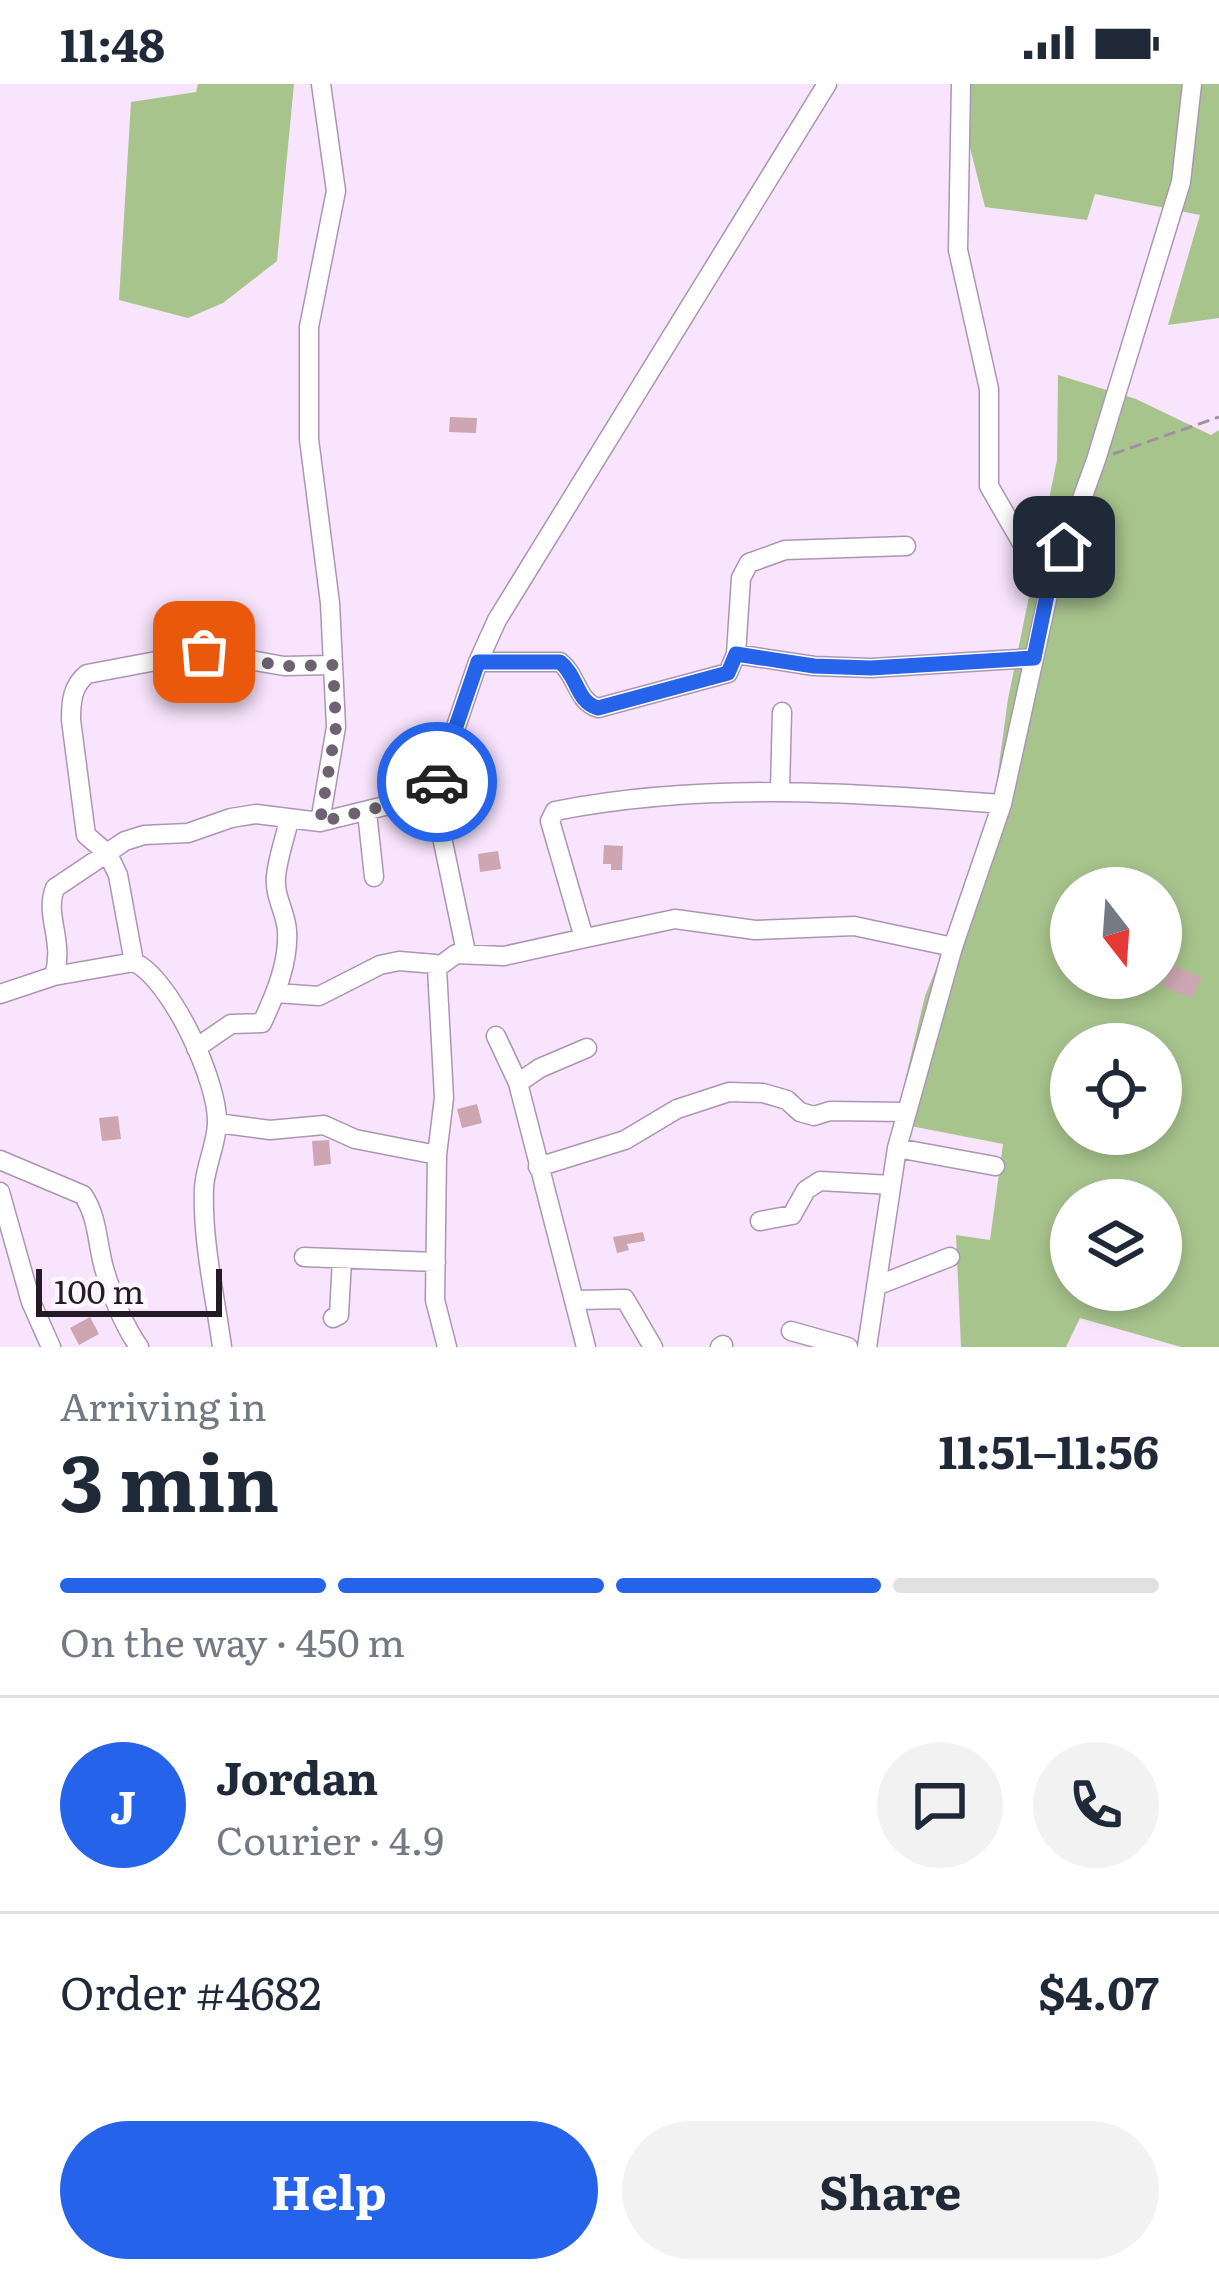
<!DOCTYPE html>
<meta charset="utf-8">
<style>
:root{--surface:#fff;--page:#f2f2f3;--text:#1f2937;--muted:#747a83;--line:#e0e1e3;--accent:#2563eb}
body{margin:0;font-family:Literata,serif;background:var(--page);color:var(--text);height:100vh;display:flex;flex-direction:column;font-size:45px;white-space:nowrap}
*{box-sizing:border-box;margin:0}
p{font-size:39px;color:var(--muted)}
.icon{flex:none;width:66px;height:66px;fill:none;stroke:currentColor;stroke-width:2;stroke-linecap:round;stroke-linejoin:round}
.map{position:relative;height:1263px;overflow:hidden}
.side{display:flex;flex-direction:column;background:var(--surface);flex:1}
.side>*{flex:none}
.needle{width:78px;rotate:163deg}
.controls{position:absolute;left:1050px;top:783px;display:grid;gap:24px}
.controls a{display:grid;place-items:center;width:132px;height:132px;border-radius:50%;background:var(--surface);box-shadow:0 6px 18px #0003;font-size:60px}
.scale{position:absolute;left:36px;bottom:30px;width:186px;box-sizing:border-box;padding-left:12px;border:6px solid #241b26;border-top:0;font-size:33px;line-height:42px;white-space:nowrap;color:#241b26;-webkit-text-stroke:9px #fcf7fd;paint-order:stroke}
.pin{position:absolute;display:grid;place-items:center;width:102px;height:102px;color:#fff;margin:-51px;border-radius:24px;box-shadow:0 6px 18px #0006}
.courier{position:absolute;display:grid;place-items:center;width:120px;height:120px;margin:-60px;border:9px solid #2563eb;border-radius:50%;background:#fff;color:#222;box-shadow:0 3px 15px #0007}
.overview em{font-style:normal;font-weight:700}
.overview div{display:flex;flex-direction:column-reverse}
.overview{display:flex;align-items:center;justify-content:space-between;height:204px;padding:0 60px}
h1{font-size:78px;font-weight:700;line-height:90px}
.bar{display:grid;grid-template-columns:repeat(4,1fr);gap:18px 12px;align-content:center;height:144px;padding:0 60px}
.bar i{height:15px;border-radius:9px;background:var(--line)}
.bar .active{background:var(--accent)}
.bar p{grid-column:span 4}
.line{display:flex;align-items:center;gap:30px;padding:0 60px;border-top:3px solid var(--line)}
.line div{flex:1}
.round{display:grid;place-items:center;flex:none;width:126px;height:126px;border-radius:63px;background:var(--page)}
.button{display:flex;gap:24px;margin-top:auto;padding:24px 60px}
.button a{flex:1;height:138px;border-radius:72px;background:var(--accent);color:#fff;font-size:48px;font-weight:700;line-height:138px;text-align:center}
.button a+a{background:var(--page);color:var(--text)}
.status{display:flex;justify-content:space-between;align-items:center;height:84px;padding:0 60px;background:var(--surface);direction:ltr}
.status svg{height:33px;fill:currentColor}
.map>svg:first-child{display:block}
.green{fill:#a8c48d;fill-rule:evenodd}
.building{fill:#cda6b2}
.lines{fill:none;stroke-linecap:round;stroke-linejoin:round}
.minor-casing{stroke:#ac95b2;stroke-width:21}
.path{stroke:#9f90a3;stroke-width:3;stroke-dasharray:12 6;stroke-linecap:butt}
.minor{stroke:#fff;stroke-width:18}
.done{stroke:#6e6171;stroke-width:12;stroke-dasharray:0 21.6}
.route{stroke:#2563eb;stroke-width:15}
</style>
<div class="status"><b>11:48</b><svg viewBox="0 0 49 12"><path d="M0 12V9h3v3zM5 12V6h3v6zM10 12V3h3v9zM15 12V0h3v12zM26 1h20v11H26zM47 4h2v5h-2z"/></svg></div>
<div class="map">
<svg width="1219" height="1263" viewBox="0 0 1219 1263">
<rect width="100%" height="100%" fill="#f8e4fd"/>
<path class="green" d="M198,0H294L277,177L223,219L188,234L119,216L131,18L196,8Z
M954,0H1219V234L1168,241L1200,131L1095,110L1087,136L985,123Z
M1058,291L1136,315L1211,351L1219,346V1263H1181L1080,1234L1066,1263H961L956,1151L990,1156L1003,1060L895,1039L925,912L989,754L1008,615L1057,376ZM1071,804H1161V894H1071ZM1071,960H1161V1050H1071ZM1071,1116H1161V1206H1071Z"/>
<path class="building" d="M450,333L477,334L476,349L449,348Z
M604,761L623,762L622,786H611V780H603Z
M498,767L501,785L480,788L478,770Z
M1171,881L1201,893L1192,914L1162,902Z
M477,1020L482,1039L462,1044L457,1025Z
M118,1032L121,1055L102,1057L99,1034Z
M329,1056L331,1080L314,1082L312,1057Z
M643,1148L645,1157L627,1160L629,1166L617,1169L613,1153Z
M90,1233L99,1250L79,1261L70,1244Z"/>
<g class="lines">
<g class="minor-casing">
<path id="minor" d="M321,0L336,107L309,243V355L330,519L336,643L320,738L433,710
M961,0L958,166L989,305V402L1049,506
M906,462L785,466L749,479L741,494L736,570L814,582L871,584L1034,574
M478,578H560C578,592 576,617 598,624L728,589L736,570
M780,706L782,628
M367,728L374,793
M581,855L675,835L755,846L854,842L953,863
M466,868L433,710L478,578L497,536L827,0
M134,878L118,791L108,770L86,751L71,636C71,618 72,602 87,590L204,568L284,582L333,581
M437,884L456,870L504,872L581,855L582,847L550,737L555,727C704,698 852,708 1002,720
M54,892C65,856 44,832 55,804L125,757L144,751L188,749L231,734L256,730L320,738
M276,909L319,912L380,881L399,877L435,880L437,884L444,1014L437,1071L435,1216L447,1263
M0,910L54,892L134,878C171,895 219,999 217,1040C216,1062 205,1083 204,1104C202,1157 215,1211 222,1263
M496,952L518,999
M196,964L231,940L262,939C275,911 289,879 287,847C286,828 274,813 276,792C278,773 285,754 289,736
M217,1039L270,1046L324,1041L355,1055L437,1071
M897,1064L995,1082
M0,1076L83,1111C98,1133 97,1159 104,1184C112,1212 123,1240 139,1263
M538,1083L625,1056L677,1025L729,1008L763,1009L787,1016L800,1028L814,1032L830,1027L907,1028
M0,1108L31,1218L51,1263
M760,1137L792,1131L806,1106L820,1097L891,1101
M304,1173L436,1178
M876,1202L950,1173
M577,1216L625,1215L653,1263
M333,1234L339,1231L342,1176
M791,1247L848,1263
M586,1263L518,999L540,984L587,964
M720,1263L723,1261
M867,1263L897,1064L953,863L1002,720L1049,506L1096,376L1181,98L1192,0"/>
</g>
<path class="path" d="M1113,370L1219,333"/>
<use href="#minor" class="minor"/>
</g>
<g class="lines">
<path class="done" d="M204,568L284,582L333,581L336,643L320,738L433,710L437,698"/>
<path class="route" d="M437,698L478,578H560C578,592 576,618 598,624L728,589L736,570L814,582L871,584L1034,574L1048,506L1064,463"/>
</g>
</svg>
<div class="controls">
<a><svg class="needle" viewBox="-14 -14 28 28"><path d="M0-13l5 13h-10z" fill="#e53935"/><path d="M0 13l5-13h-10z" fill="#747a83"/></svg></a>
<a><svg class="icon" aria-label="locate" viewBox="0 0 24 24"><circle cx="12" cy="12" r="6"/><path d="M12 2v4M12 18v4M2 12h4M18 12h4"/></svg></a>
<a><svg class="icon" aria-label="layers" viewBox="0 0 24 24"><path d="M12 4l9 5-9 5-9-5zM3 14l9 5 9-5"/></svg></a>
</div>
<div class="scale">100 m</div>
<div class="pin" style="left:204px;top:568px;background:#ea580c"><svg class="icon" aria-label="bag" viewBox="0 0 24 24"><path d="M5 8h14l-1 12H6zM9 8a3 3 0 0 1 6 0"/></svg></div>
<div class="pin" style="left:1064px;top:463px;background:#1f2937"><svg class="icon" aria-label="home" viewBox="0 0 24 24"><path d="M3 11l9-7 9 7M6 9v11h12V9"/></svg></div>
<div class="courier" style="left:437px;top:698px"><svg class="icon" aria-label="car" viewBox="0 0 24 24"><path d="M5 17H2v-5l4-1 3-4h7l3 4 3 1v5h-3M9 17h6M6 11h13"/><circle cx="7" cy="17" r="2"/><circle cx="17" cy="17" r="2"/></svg></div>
</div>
<section class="side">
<div class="overview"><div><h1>3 min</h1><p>Arriving in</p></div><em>11:51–11:56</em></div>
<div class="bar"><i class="active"></i><i class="active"></i><i class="active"></i><i></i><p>On the way · 450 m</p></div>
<div class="line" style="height:216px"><b class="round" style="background:var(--accent);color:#fff">J</b><div><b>Jordan</b><p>Courier · 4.9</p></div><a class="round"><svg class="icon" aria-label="chat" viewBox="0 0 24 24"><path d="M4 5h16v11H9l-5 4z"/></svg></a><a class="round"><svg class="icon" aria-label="phone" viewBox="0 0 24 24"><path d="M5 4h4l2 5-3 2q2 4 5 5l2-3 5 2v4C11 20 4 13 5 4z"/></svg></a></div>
<div class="line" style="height:156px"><div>Order #4682</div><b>$4.07</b></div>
<div class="button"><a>Help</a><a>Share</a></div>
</section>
